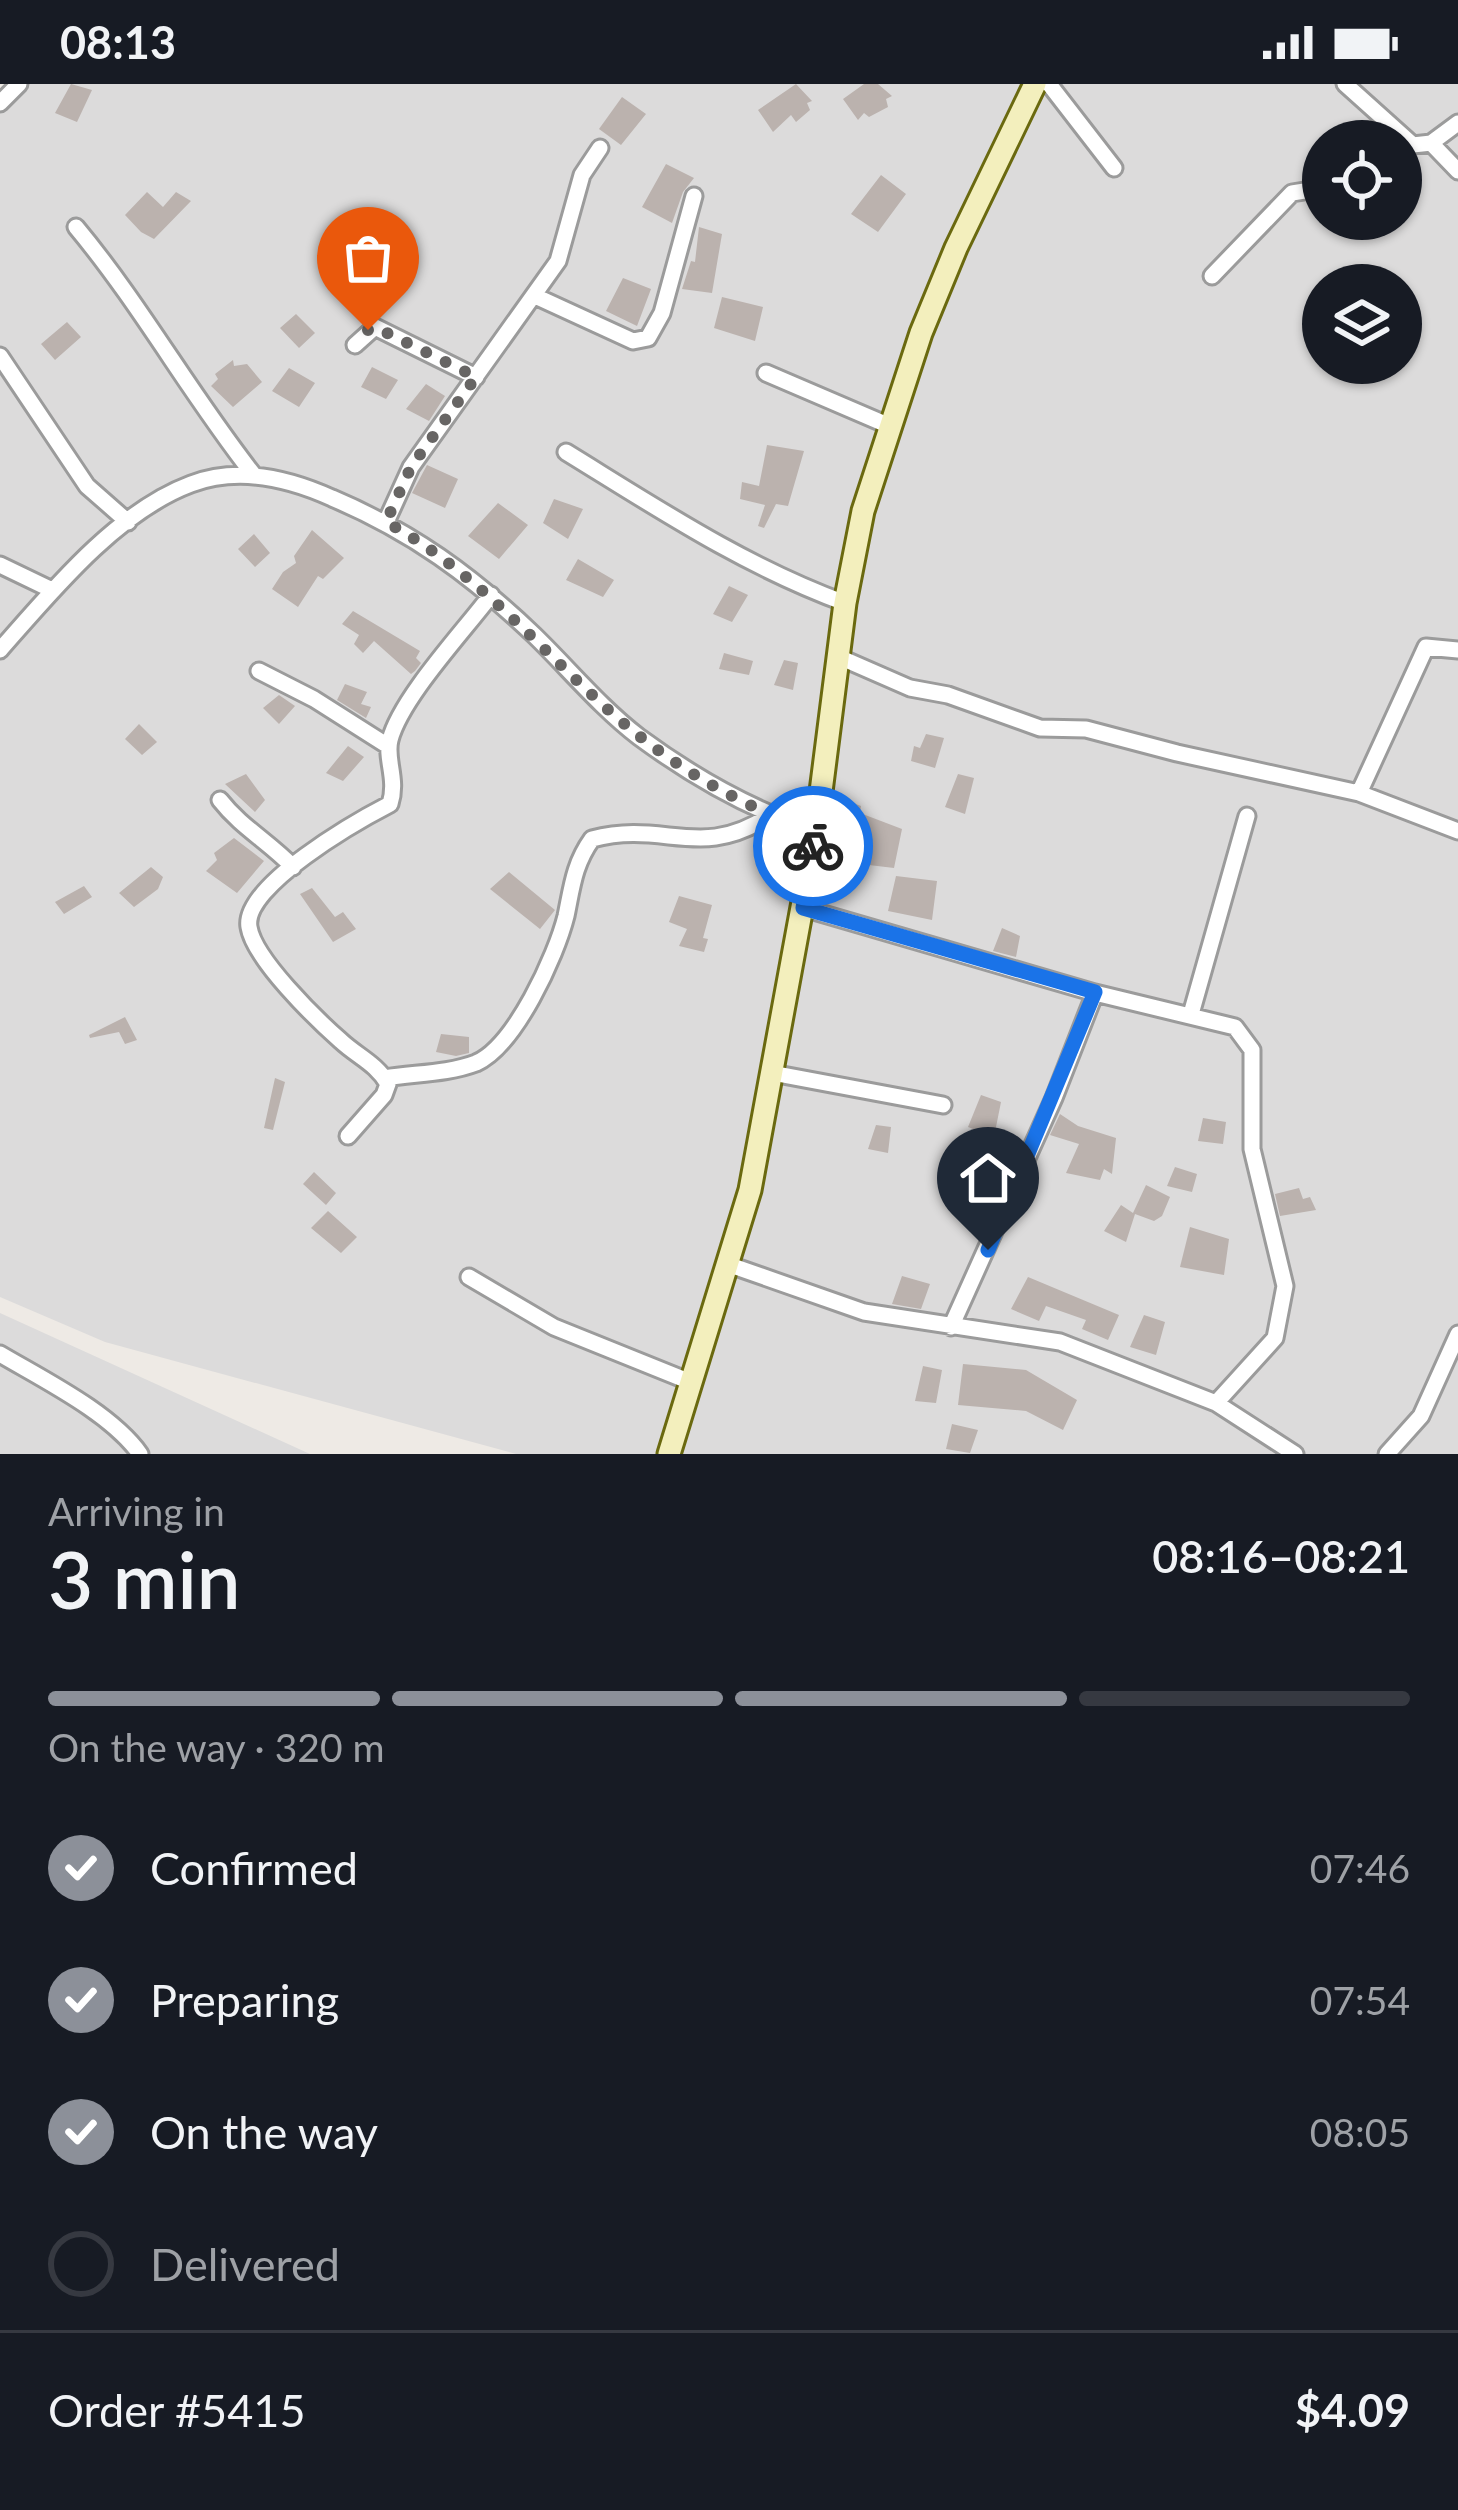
<!DOCTYPE html>
<meta charset="utf-8">
<style>
:root{--surface:#171b24;--page:#20242c;--text:#f1f3f6;--muted:#9ea1a6;--line:#363941;--accent:#8c9099}
body{margin:0;font-family:Lato,sans-serif;background:var(--page);color:var(--text);height:100vh;display:flex;flex-direction:column;font-size:45px;white-space:nowrap}
*{box-sizing:border-box;margin:0}
p{font-size:39px;color:var(--muted)}
.icon{flex:none;width:66px;height:66px;fill:none;stroke:currentColor;stroke-width:2;stroke-linecap:round;stroke-linejoin:round}
.map{position:relative;height:1370px;overflow:hidden}
.sheet{display:flex;flex-direction:column;background:var(--surface);flex:1}
.sheet>*{flex:none}
.fabs{position:absolute;left:1302px;top:36px;display:grid;gap:24px}
.fabs a{display:grid;place-items:center;width:120px;height:120px;border-radius:50%;background:var(--surface);box-shadow:0 3px 9px #0004;font-size:60px}
.pin{position:absolute;display:grid;place-items:center;width:102px;height:102px;color:#fff;margin:-123px -51px;border-radius:50% 50% 50% 0;rotate:-45deg;box-shadow:0 0 12px #0007}
.pin .icon{rotate:45deg}
.courier{position:absolute;display:grid;place-items:center;width:120px;height:120px;margin:-60px;border:9px solid #1a73e8;border-radius:50%;background:#fff;color:#222;box-shadow:0 3px 15px #0007}
.headline em{font-style:normal;font-weight:600}
.headline div{display:flex;flex-direction:column-reverse}
.headline{display:flex;align-items:center;justify-content:space-between;height:204px;padding:0 48px}
h1{font-size:78px;font-weight:600;line-height:90px}
.bar{display:grid;grid-template-columns:repeat(4,1fr);gap:18px 12px;align-content:center;height:144px;padding:0 48px}
.bar i{height:15px;border-radius:9px;background:var(--line)}
.bar .on{background:var(--accent)}
.bar p{grid-column:span 4}
.line{display:flex;align-items:center;gap:30px;padding:0 48px;border-top:3px solid var(--line)}
.line div{flex:1}
ol{padding:0 48px;list-style:none}
li{display:flex;align-items:center;gap:36px;height:132px}
li p{margin-inline-start:auto}
li .icon{padding:12px;border-radius:50%;background:var(--accent);color:#fff;stroke-width:4}
li:last-child{color:var(--muted)}
li i{width:66px;height:66px;border:6px solid var(--line);border-radius:50%}
.status{display:flex;justify-content:space-between;align-items:center;height:84px;padding:0 60px;background:var(--surface);direction:ltr}
.status svg{height:33px;fill:currentColor}
.map>svg:first-child{display:block}
.residential{fill:#dcdbdb;fill-rule:evenodd}
.building{fill:#bbb2ae}
.lines{fill:none;stroke-linecap:round;stroke-linejoin:round}
.street-casing{stroke:#9b9b9b;stroke-width:21}
.secondary-casing{stroke:#6a690f;stroke-width:27}
.street{stroke:#fff;stroke-width:15}
.secondary{stroke:#f3efbd;stroke-width:21}
.done{stroke:#676564;stroke-width:12;stroke-dasharray:0 21.6}
.route{stroke:#1a73e8;stroke-width:15}
</style>
<div class="status"><b>08:13</b><svg viewBox="0 0 49 12"><path d="M0 12V9h3v3zM5 12V6h3v6zM10 12V3h3v9zM15 12V0h3v12zM26 1h20v11H26zM47 4h2v5h-2z"/></svg></div>
<div class="map">
<svg width="1458" height="1370" viewBox="0 0 1458 1370">
<rect width="100%" height="100%" fill="#eeeae5"/>
<path class="residential" d="M16,0H1458V1370H516L105,1258L0,1213V24ZM1323,57H1401V135H1323ZM1323,201H1401V279H1323Z
M0,1229L310,1370H0Z"/>
<path class="building" d="M71,0L92,6L77,38L55,29Z
M796,0L812,17L807,19L810,26L796,38L791,31L773,48L758,26Z
M864,0H878L892,12L886,15L888,23L869,33L864,29L858,36L843,15Z
M622,13L646,30L621,61L599,45Z
M666,80L694,94L683,108L672,139L642,123Z
M881,91L906,110L878,148L851,130Z
M147,108L163,123L176,108L191,117L154,155L141,148L125,131Z
M699,143L722,150L712,209L682,205L691,177L695,178Z
M623,194L651,205L637,242L606,227Z
M722,213L763,223L755,257L714,244Z
M296,230L315,249L299,264L280,244Z
M67,238L81,253L55,276L41,260Z
M233,276L234,282L247,280L262,298L233,323L211,302L218,295L215,290Z
M372,283L398,296L386,315L361,303Z
M289,284L315,299L299,323L272,307Z
M426,300L445,312L429,337L406,325Z
M767,361L804,367L788,422L776,420L764,444L758,442L765,421L740,415L742,398L759,402Z
M427,381L458,395L445,424L412,409Z
M554,415L583,425L568,455L543,439Z
M498,419L528,441L499,475L468,452Z
M312,446L344,474L323,495L318,492L298,523L272,505L283,488L296,479L294,472Z
M254,450L270,469L255,483L238,465Z
M578,475L614,496L603,513L566,496Z
M729,502L748,511L732,538L713,530Z
M353,527L420,567L416,574L421,579L415,587L411,590L374,557L363,569L354,560L359,551L342,540Z
M724,569L753,577L749,591L719,585Z
M784,576L798,579L793,606L774,601Z
M345,600L367,608L361,620L371,623L366,634L337,616Z
M279,611L295,622L279,640L263,624Z
M139,640L157,658L142,671L125,655Z
M926,650L944,654L935,684L911,677L914,662L920,664Z
M348,662L364,673L343,697L326,689Z
M246,690L265,716L255,728L225,700Z
M958,690L974,694L965,730L945,723Z
M845,716L861,722L860,729L902,745L894,784L869,781L868,772L860,769L862,759L836,756Z
M234,754L264,777L237,809L206,787L217,776L214,769Z
M151,783L163,793L158,805L134,823L119,809Z
M509,788L555,826L540,845L490,805Z
M896,792L937,797L932,836L888,827Z
M84,802L92,813L64,830L55,818Z
M312,804L335,833L343,828L356,845L333,858L300,810Z
M679,812L712,821L703,854L708,855L704,868L679,862L687,845L669,838Z
M1002,844L1020,852L1016,873L993,867Z
M125,933L137,956L125,960L119,948L90,954L89,951Z
M441,950L469,953V969L456,972L436,968Z
M275,994L285,998L273,1046L264,1044Z
M981,1011L1001,1018L994,1053L968,1043Z
M1060,1030L1078,1042L1116,1054L1112,1090L1104,1085L1100,1096L1066,1089L1079,1060L1050,1051Z
M1203,1034L1226,1038L1223,1060L1198,1057Z
M876,1041L891,1043L888,1069L868,1065Z
M1175,1083L1197,1090L1192,1108L1167,1102Z
M314,1088L336,1109L326,1121L303,1100Z
M1146,1101L1170,1113L1162,1132L1154,1137L1135,1130L1126,1158L1104,1147L1121,1121L1133,1129Z
M1299,1104L1303,1115L1310,1113L1316,1126L1280,1132L1275,1110Z
M328,1127L357,1153L341,1169L311,1144Z
M1190,1143L1229,1155L1224,1191L1180,1183Z
M902,1192L930,1200L921,1225L892,1220Z
M1028,1193L1119,1231L1108,1256L1082,1245L1086,1236L1046,1222L1039,1237L1011,1225Z
M1144,1231L1165,1238L1156,1271L1130,1263Z
M963,1280L1026,1286L1077,1316L1063,1346L1026,1327L958,1321Z
M923,1282L942,1286L936,1319L915,1317Z
M952,1340L978,1346L970,1369L946,1365Z"/>
<g class="lines">
<g class="street-casing">
<path id="street" d="M1049,0L1114,84
M1345,0L1413,61L1431,59L1458,39
M0,19L19,0
M1431,59L1458,87
M76,143C141,221 190,310 253,390
M1212,192L1292,109L1323,104
M535,212L633,257L648,254L662,229L694,112
M355,261L375,243L476,293
M0,272L87,402L128,438
M766,289L892,343
M566,368C657,424 744,482 845,519
M386,438L411,383L558,177L582,91L600,64
M0,481L52,506
M0,566C51,508 116,428 191,400C239,382 288,394 332,414C412,448 471,491 534,551C569,585 600,623 639,653C692,692 753,727 816,747
M839,573L910,604L948,611L1040,644L1086,645L1177,669L1359,709L1458,747
M259,587L314,615L388,662
M1359,709L1426,563L1458,566
M220,716C241,743 269,758 293,783
M803,824L1095,909L1235,943L1252,966V1065L1285,1202L1275,1254L1216,1319
M1191,930L1247,732
M772,989L943,1021
M385,994C415,989 447,990 476,979C515,962 556,872 566,832C572,803 574,780 592,755C665,736 700,777 769,732
M348,1052L384,1011L388,1000C377,980 357,972 341,957C316,935 254,875 249,843C242,802 359,736 390,720C398,695 385,675 390,656C401,614 463,548 491,511
M730,1181L864,1228L1060,1258L1216,1319L1295,1370
M469,1193L554,1243L693,1299
M951,1243L1054,1014L1095,909
M0,1270C44,1296 111,1329 140,1370
M1387,1370L1421,1332L1458,1250"/>
</g>
<g class="secondary-casing">
<path id="secondary" d="M669,1370L750,1106L816,747L845,519L863,427L921,249L956,164L1035,0"/>
</g>
<use href="#street" class="street"/>
<use href="#secondary" class="secondary"/>
</g>
<g class="lines">
<path class="done" d="M368,246L375,243L476,293L411,383L386,438C472,485 532,556 603,621C662,676 739,723 816,747L813,762"/>
<path class="route" d="M813,762L803,824L1095,908L988,1166"/>
</g>
</svg>
<div class="fabs">
<a><svg class="icon" aria-label="locate" viewBox="0 0 24 24"><circle cx="12" cy="12" r="6"/><path d="M12 2v4M12 18v4M2 12h4M18 12h4"/></svg></a>
<a><svg class="icon" aria-label="layers" viewBox="0 0 24 24"><path d="M12 4l9 5-9 5-9-5zM3 14l9 5 9-5"/></svg></a>
</div>
<div class="pin" style="left:368px;top:246px;background:#ea580c"><svg class="icon" aria-label="bag" viewBox="0 0 24 24"><path d="M5 8h14l-1 12H6zM9 8a3 3 0 0 1 6 0"/></svg></div>
<div class="pin" style="left:988px;top:1166px;background:#1f2937"><svg class="icon" aria-label="home" viewBox="0 0 24 24"><path d="M3 11l9-7 9 7M6 9v11h12V9"/></svg></div>
<div class="courier" style="left:813px;top:762px"><svg class="icon" aria-label="bike" viewBox="0 0 24 24"><circle cx="6" cy="16" r="4"/><circle cx="18" cy="16" r="4"/><path d="M6 16l4-8h5l3 8M10 8l3 8H6M13 5h3"/></svg></div>
</div>
<section class="sheet">
<div class="headline"><div><h1>3 min</h1><p>Arriving in</p></div><em>08:16–08:21</em></div>
<div class="bar"><i class="on"></i><i class="on"></i><i class="on"></i><i></i><p>On the way · 320 m</p></div>
<ol>
<li><svg class="icon" aria-label="check" viewBox="0 0 24 24"><path d="M5 12l5 5 9-10"/></svg>Confirmed<p>07:46</p></li>
<li><svg class="icon" aria-label="check" viewBox="0 0 24 24"><path d="M5 12l5 5 9-10"/></svg>Preparing<p>07:54</p></li>
<li><svg class="icon" aria-label="check" viewBox="0 0 24 24"><path d="M5 12l5 5 9-10"/></svg>On the way<p>08:05</p></li>
<li><i></i>Delivered</li>
</ol>
<div class="line" style="height:156px"><div>Order #5415</div><b>$4.09</b></div>
</section>
